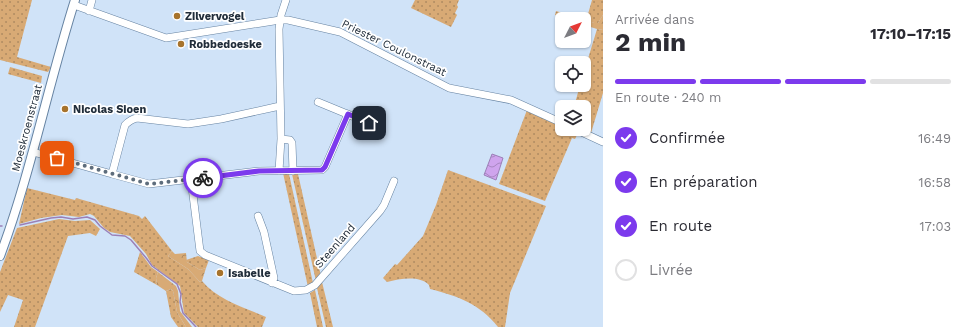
<!DOCTYPE html>
<html lang="fr">
<meta charset="utf-8">
<style>
:root{--surface:#fff;--page:#f7f7f7;--text:#2b2b33;--muted:#7c7c81;--line:#e1e1e2;--accent:#7c3aed}
body{margin:0;font-family:"Work Sans",sans-serif;background:var(--page);color:var(--text);height:100vh;display:flex;flex-direction:column;font-size:15px;white-space:nowrap}
*{box-sizing:border-box;margin:0}
p{font-size:13px;color:var(--muted)}
.icon{flex:none;width:22px;height:22px;fill:none;stroke:currentColor;stroke-width:2;stroke-linecap:round;stroke-linejoin:round}
.map{position:relative;flex:1;overflow:hidden}
.sheet{display:flex;flex-direction:column;background:var(--surface);width:360px}
.sheet>*{flex:none}
.needle{width:26px;rotate:48deg}
.fabs{position:absolute;left:555px;top:12px;display:grid;gap:8px}
.fabs a{display:grid;place-items:center;width:36px;height:36px;border-radius:6px;background:var(--surface);box-shadow:0 1px 3px #0004;font-size:20px}
.pin{position:absolute;display:grid;place-items:center;width:34px;height:34px;color:#fff;margin:-17px;border-radius:8px;box-shadow:0 2px 6px #0006}
.courier{position:absolute;display:grid;place-items:center;width:40px;height:40px;margin:-20px;border:3px solid #7c3aed;border-radius:50%;background:#fff;color:#222;box-shadow:0 1px 5px #0007}
.head em{font-style:normal;font-weight:700}
.head div{display:flex;flex-direction:column-reverse}
.head{display:flex;align-items:center;justify-content:space-between;height:68px;padding:0 12px}
h1{font-size:26px;font-weight:700;line-height:30px}
.bar{display:grid;grid-template-columns:repeat(4,1fr);gap:6px 4px;align-content:center;height:48px;padding:0 12px}
.bar i{height:5px;border-radius:3px;background:var(--line)}
.bar .active{background:var(--accent)}
.bar p{grid-column:span 4}
ol{padding:0 12px;list-style:none}
li{display:flex;align-items:center;gap:12px;height:44px}
li p{margin-inline-start:auto}
li .icon{padding:4px;border-radius:50%;background:var(--accent);color:#fff;stroke-width:4}
li:last-child{color:var(--muted)}
li i{width:22px;height:22px;border:2px solid var(--line);border-radius:50%}
main{display:flex;flex:1;min-height:0}
.map>svg:first-child{display:block}
.grass{fill:url(#grass-dots)}
.forest{fill:url(#forest-crowns)}
.water{fill:url(#water-waves);stroke:#9b80b7}
.lines{fill:none;stroke-linecap:round;stroke-linejoin:round}
.stream{stroke:#9b80b7;stroke-width:1.5}
.minor-casing{stroke:#6683a2;stroke-width:8}
.major-casing{stroke:#6683a2;stroke-width:10}
.minor{stroke:#fff;stroke-width:7}
.major{stroke:#fff;stroke-width:8}
.done{stroke:#5e6d7c;stroke-width:4;stroke-dasharray:0 7.2}
.route{stroke:#7c3aed;stroke-width:5}
.poi-dot{fill:#a7732c;stroke:#fff;stroke-width:1.5}
.labels{text-anchor:middle;dominant-baseline:central;stroke-width:3.5;stroke-linejoin:round;paint-order:stroke}
.poi-label{font-size:11px;font-weight:bold;fill:#212d3a;stroke:#fff;text-anchor:start}
.street-label{font-size:11px;fill:#212d3a;stroke:#fff}
</style>
<main>
<div class="map">
<svg width="603" height="327" viewBox="0 0 603 327">
<defs>
<pattern id="grass-dots" width="8" height="8" patternUnits="userSpaceOnUse"><rect width="8" height="8" fill="#d8aa75"/><path d="M2 2h.1M6 6h.1" fill="none" stroke="#af8b61" stroke-width="1.8" stroke-linecap="round"/></pattern>
<pattern id="forest-crowns" width="20" height="18" patternUnits="userSpaceOnUse"><rect width="20" height="18" fill="#d8aa75"/><path d="M2 6a3 3 0 1 1 6 0M12 15a3 3 0 1 1 6 0" fill="none" stroke="#af8b61"/></pattern>
<pattern id="water-waves" width="16" height="10" patternUnits="userSpaceOnUse"><rect width="16" height="10" fill="#cfa4ed"/><path d="M0 5q4-4 8 0t8 0" fill="none" stroke="#a886c1"/></pattern>
</defs>
<rect width="100%" height="100%" fill="#d0e3f8"/>
<path class="grass" d="M0,0H32L17,57L51,67L48,72L0,60Z
M415,0H459L457,5L458,7L455,13L457,15L451,27L411,8Z
M592,0H603V15L598,23H594L582,19L584,12L588,14Z
M597,29L603,30V93L591,133L582,129H584V107H574L580,85H584V72Z
M10,67L42,76L41,83L8,74Z
M527,110L562,126V129H568L578,133L575,139L572,138L545,201L499,184Z
M448,170L546,206L510,293L505,327H498C480,304 458,296 430,289L429,285C419,275 400,279 387,282L383,278L395,264L397,265L423,236L436,205Z
M283,173L289,174L313,283L308,287Z
M292,174H298L321,276L316,281Z
M27,188L75,200L76,198L139,216L142,219L145,216L172,251L168,256L188,269L200,282L202,281C218,300 243,307 266,317L262,327H198L184,313L180,286L152,265L146,254L130,236L110,232L104,228L94,216L90,214L79,217L62,215L41,218L19,224Z
M59,219L75,221L90,220L100,229L96,236L90,233L68,236L35,327H14L23,300L8,295L0,312V272L17,228Z
M140,252L151,267L158,272L156,278L157,285L134,272Z
M198,256L209,260L206,268L200,270L187,262L186,260Z
M322,282L333,327H326L317,288Z
M171,289L173,291L177,312L186,327H178L171,317L166,291Z
M315,290L323,327H317L310,293Z"/>
<path class="forest" d="M556,11L582,19H583H568L555,15Z
M603,15V30L597,29L584,25V19L594,23H598Z
M172,251L175,254L186,253L187,262L200,270L206,268L202,281L200,282L188,269L168,256Z
M158,272L176,286L178,291L180,311L192,327H186L177,312L173,291L171,289L166,291L157,285L156,278Z"/>
<path class="water" d="M492,154L503,158L496,180L484,175Z"/>
<g class="lines">
<path class="stream" d="M20,225L51,218L61,217L73,219L87,217L95,220L100,226L112,235L125,236L131,240L147,259L152,266L177,284L181,294L180,302L183,313L196,327
M0,226H2"/>
<g class="minor-casing">
<path id="minor" d="M74,5L166,38L280,20H288L340,32L449,88L511,100L562,123
M89,11L92,0
M318,102L369,123
M575,129L603,142
M281,139L290,140L292,143L293,171
M33,152L112,174L125,125C129,121 132,119 137,118L188,124L221,119L280,106
M279,171L281,139L279,29L281,15L286,0
M112,174L149,184L259,171L322,170L325,167L348,114
M191,179L200,251L205,255L294,291L306,290L315,285L380,211L384,205L394,181
M258,216L264,232L274,278L272,283"/>
</g>
<g class="major-casing">
<path id="major" d="M0,256C31,173 48,85 75,0"/>
</g>
<use href="#minor" class="minor"/>
<use href="#major" class="major"/>
</g>
<g class="lines">
<path class="done" d="M57,158L149,184L203,178"/>
<path class="route" d="M203,178L259,171L322,170L325,167L348,114L369,123"/>
</g>
<g class="poi-dot">
<circle cx="177" cy="16" r="4"/>
<circle cx="181" cy="44" r="4"/>
<circle cx="65" cy="109" r="4"/>
<circle cx="220" cy="273" r="4"/>
</g>
<g class="labels">
<g class="poi-label">
<text x="185" y="16">Zilvervogel</text>
<text x="189" y="44">Robbedoeske</text>
<text x="73" y="109">Nicolas Sioen</text>
<text x="228" y="273">Isabelle</text>
</g>
<g class="street-label">
<text transform="translate(394 48) rotate(26)">Priester Coulonstraat</text>
<text transform="translate(27 128) rotate(-75)">Moeskroenstraat</text>
<text transform="translate(335 246) rotate(-49)">Steenland</text>
</g>
</g>
</svg>
<div class="fabs">
<a><svg class="needle" viewBox="-14 -14 28 28"><path d="M0-13l5 13h-10z" fill="#e53935"/><path d="M0 13l5-13h-10z" fill="#7c7c81"/></svg></a>
<a><svg class="icon" aria-label="locate" viewBox="0 0 24 24"><circle cx="12" cy="12" r="6"/><path d="M12 2v4M12 18v4M2 12h4M18 12h4"/></svg></a>
<a><svg class="icon" aria-label="layers" viewBox="0 0 24 24"><path d="M12 4l9 5-9 5-9-5zM3 14l9 5 9-5"/></svg></a>
</div>
<div class="pin" style="left:57px;top:158px;background:#ea580c"><svg class="icon" aria-label="bag" viewBox="0 0 24 24"><path d="M5 8h14l-1 12H6zM9 8a3 3 0 0 1 6 0"/></svg></div>
<div class="pin" style="left:369px;top:123px;background:#1f2937"><svg class="icon" aria-label="home" viewBox="0 0 24 24"><path d="M3 11l9-7 9 7M6 9v11h12V9"/></svg></div>
<div class="courier" style="left:203px;top:178px"><svg class="icon" aria-label="bike" viewBox="0 0 24 24"><circle cx="6" cy="16" r="4"/><circle cx="18" cy="16" r="4"/><path d="M6 16l4-8h5l3 8M10 8l3 8H6M13 5h3"/></svg></div>
</div>
<section class="sheet">
<div class="head"><div><h1>2 min</h1><p>Arrivée dans</p></div><em>17:10–17:15</em></div>
<div class="bar"><i class="active"></i><i class="active"></i><i class="active"></i><i></i><p>En route · 240 m</p></div>
<ol>
<li><svg class="icon" aria-label="check" viewBox="0 0 24 24"><path d="M5 12l5 5 9-10"/></svg>Confirmée<p>16:49</p></li>
<li><svg class="icon" aria-label="check" viewBox="0 0 24 24"><path d="M5 12l5 5 9-10"/></svg>En préparation<p>16:58</p></li>
<li><svg class="icon" aria-label="check" viewBox="0 0 24 24"><path d="M5 12l5 5 9-10"/></svg>En route<p>17:03</p></li>
<li><i></i>Livrée</li>
</ol>
</section>
</main>
